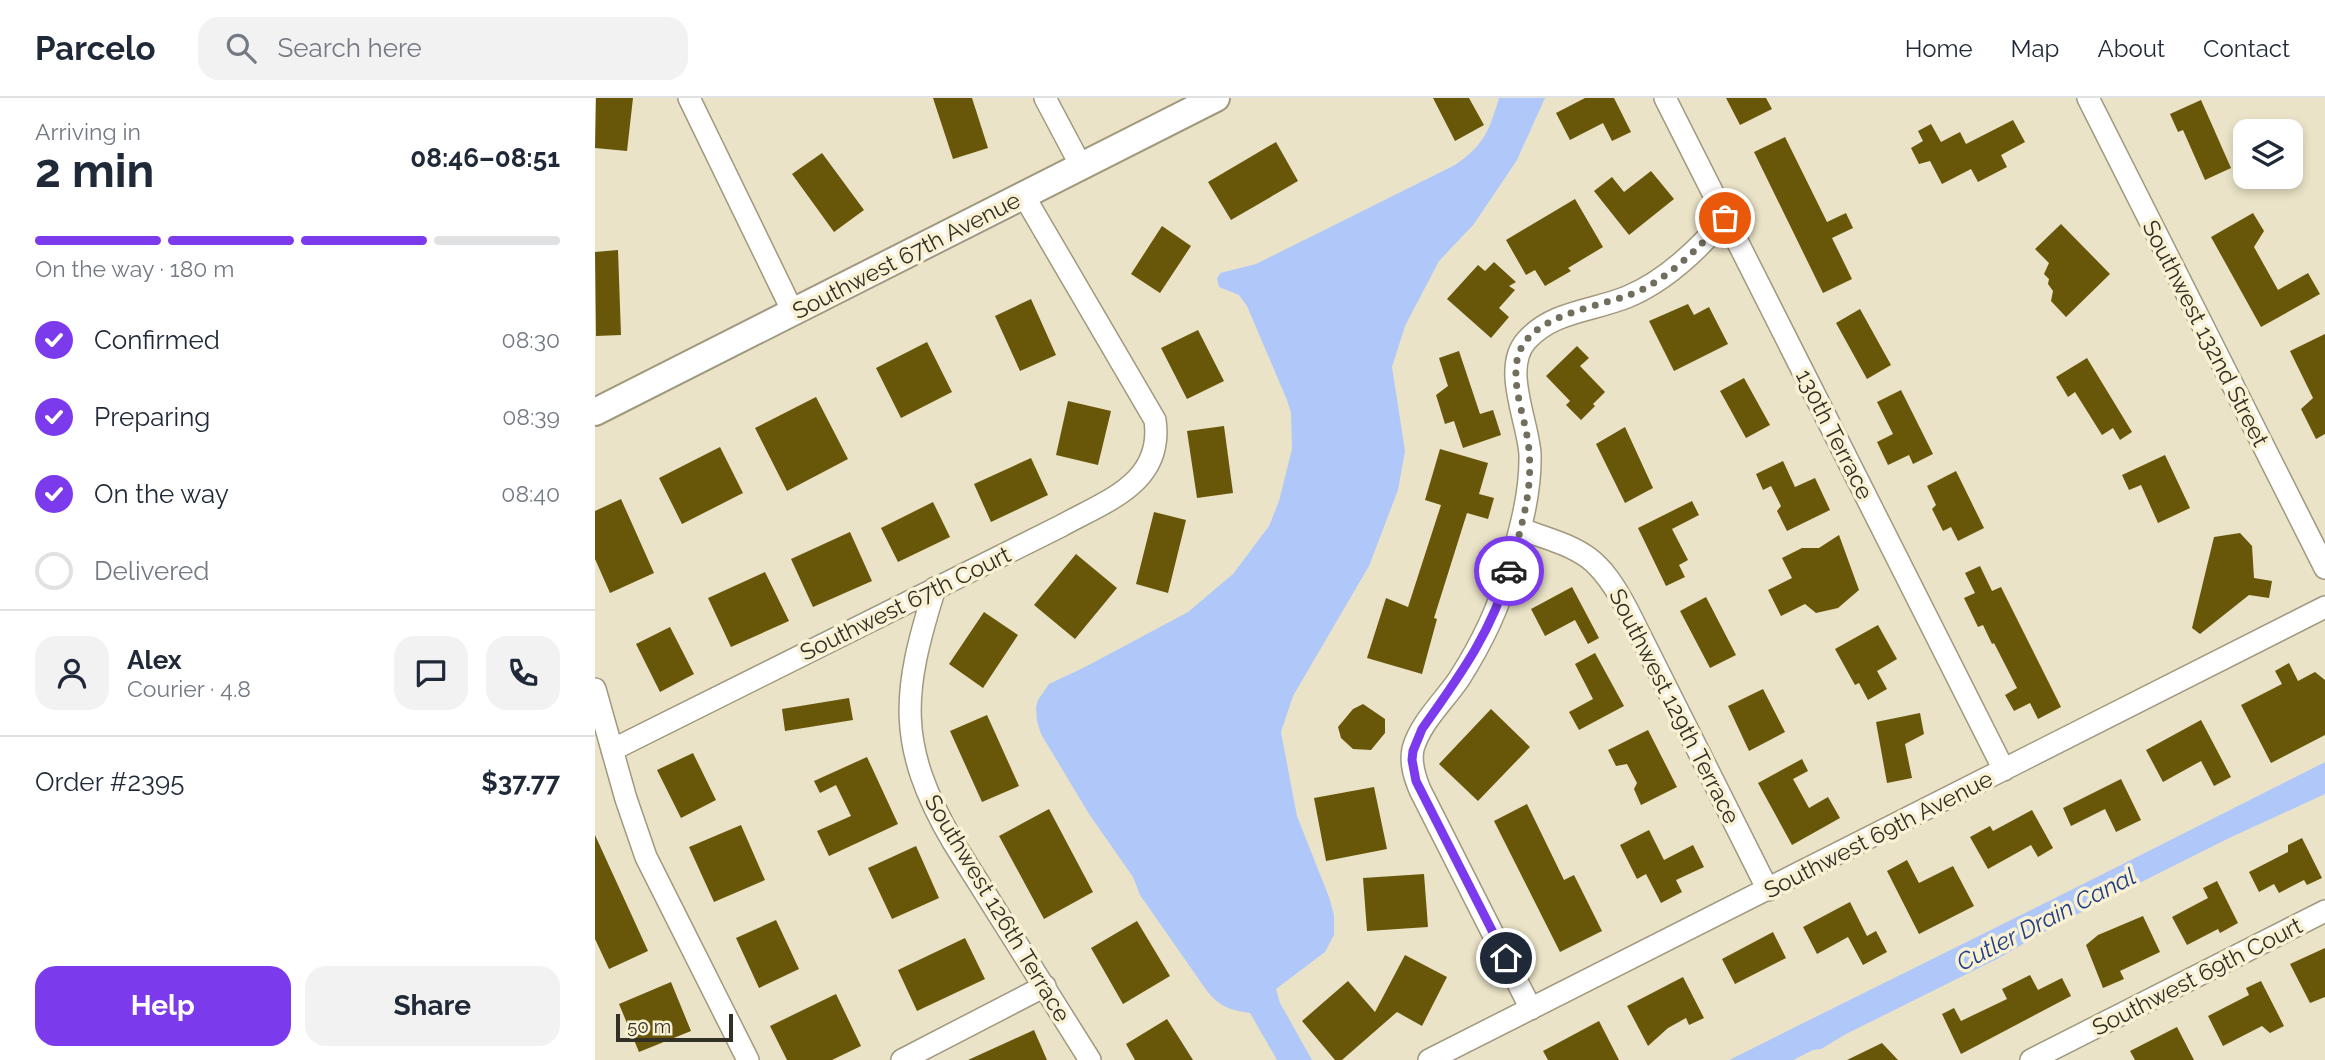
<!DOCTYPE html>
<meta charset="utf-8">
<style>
:root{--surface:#fff;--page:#f2f2f3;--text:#1f2937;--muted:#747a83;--line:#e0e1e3;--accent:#7c3aed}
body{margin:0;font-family:Raleway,sans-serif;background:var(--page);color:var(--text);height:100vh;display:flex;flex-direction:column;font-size:26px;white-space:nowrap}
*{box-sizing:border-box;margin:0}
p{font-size:23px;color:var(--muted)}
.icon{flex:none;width:38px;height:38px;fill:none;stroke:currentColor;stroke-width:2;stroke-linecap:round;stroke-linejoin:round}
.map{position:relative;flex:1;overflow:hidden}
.panel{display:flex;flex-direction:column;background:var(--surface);width:595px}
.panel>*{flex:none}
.controls{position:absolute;left:1638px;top:21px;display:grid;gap:14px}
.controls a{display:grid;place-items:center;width:70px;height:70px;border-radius:14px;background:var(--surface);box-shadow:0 4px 10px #0003;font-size:35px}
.scale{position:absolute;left:21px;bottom:18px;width:117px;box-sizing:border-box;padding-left:7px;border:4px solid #322f25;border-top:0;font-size:19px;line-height:24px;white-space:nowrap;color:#322f25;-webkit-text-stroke:5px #f8f1d4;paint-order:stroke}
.pin{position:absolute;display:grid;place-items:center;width:60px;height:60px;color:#fff;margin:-30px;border:4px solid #fff;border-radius:50%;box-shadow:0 2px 7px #0007}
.courier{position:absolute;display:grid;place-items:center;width:70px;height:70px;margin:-35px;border:5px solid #7c3aed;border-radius:50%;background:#fff;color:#222;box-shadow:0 2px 9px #0007}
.head em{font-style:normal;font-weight:700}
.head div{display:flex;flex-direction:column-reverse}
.head{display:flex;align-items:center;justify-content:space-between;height:119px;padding:0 35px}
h1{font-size:46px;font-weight:700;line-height:52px}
.bar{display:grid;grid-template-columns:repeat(4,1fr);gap:10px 7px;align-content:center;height:84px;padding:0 35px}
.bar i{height:9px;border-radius:5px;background:var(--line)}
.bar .selected{background:var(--accent)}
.bar p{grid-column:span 4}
.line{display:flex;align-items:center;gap:18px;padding:0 35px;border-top:2px solid var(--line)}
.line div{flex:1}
.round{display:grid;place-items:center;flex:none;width:74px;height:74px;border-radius:21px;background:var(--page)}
ol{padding:0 35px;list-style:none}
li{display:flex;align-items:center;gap:21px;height:77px}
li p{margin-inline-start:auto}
li .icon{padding:7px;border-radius:50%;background:var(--accent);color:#fff;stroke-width:4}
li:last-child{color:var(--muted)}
li i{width:38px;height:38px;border:4px solid var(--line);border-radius:50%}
.primary-button{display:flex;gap:14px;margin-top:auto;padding:14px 35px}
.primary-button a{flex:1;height:80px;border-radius:21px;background:var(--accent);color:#fff;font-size:28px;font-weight:700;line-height:80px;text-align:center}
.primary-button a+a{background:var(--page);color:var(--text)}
header{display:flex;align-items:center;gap:42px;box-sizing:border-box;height:98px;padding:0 35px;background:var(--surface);border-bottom:2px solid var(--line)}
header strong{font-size:33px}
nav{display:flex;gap:38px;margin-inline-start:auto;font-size:24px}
.search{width:490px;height:63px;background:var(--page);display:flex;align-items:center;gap:18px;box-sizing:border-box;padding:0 24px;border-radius:21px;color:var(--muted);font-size:26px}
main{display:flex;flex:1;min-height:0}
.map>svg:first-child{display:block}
.water{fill:#b0c8f9}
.building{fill:#685708}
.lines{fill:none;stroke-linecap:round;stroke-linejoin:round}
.minor-casing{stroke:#a0997f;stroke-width:24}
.major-casing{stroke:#a0997f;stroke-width:30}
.minor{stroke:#fff;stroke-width:21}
.major{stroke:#fff;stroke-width:26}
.done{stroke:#726e5e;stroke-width:7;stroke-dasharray:0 12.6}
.route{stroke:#7c3aed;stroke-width:9}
.labels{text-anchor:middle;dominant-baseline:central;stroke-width:7;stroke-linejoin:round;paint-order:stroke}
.street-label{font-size:23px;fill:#322f25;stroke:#f8f1d4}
.water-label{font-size:24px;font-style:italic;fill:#223f84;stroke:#f8f1d4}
</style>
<header>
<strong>Parcelo</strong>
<div class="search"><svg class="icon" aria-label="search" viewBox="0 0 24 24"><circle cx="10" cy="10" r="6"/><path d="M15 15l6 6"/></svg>Search here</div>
<nav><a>Home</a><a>Map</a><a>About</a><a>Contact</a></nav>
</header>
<main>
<section class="panel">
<div class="head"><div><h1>2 min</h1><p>Arriving in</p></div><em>08:46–08:51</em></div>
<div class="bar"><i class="selected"></i><i class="selected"></i><i class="selected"></i><i></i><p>On the way · 180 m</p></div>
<ol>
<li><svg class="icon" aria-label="check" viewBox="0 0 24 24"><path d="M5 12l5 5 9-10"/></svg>Confirmed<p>08:30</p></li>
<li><svg class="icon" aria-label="check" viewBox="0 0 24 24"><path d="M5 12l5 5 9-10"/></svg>Preparing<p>08:39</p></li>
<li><svg class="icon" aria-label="check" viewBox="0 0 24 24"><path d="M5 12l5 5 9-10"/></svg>On the way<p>08:40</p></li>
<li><i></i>Delivered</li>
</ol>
<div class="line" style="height:126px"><a class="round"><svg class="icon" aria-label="person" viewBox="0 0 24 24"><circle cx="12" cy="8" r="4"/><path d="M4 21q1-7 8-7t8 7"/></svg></a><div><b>Alex</b><p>Courier · 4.8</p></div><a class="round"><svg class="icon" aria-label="chat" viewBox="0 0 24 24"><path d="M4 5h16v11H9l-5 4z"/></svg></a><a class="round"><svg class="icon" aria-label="phone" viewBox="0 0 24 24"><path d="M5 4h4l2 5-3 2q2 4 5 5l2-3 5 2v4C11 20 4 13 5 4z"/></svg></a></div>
<div class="line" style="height:91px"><div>Order #2395</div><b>$37.77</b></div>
<div class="primary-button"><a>Help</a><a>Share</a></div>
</section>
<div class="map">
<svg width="1730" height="962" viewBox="0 0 1730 962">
<rect width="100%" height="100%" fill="#eae3c7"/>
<path class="water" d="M904,0H950L922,62L879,126L844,163L810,228L797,269L810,353L803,392L774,468L698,598L686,634L702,718L734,799L739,817V837L730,854L681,891L685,905L717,962H682L655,915C635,912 625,909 612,893L545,797L538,779L494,716L446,636L442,623L441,610L443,602L454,586L490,569L593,514L638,476L674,428L684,403L697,351L696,315L692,302L652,208L644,197L624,189L622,181L625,175L661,166L860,67C889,47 894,33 904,0Z
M1730,664V696L1632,741L1463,826L1402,861L1251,936L1226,951L1218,952L1198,962H1134C1333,863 1532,765 1730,664Z"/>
<path class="building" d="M1,0H38L32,53L0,50Z
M338,0H377L393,50L358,61Z
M838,0H874L889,27L860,43Z
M990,0H1019L1036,34L1017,43L1008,25L975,42L961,15Z
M1131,0H1171L1177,11L1145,27Z
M1606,2L1636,70L1610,82L1588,32L1583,34L1575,16Z
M1418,22L1430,44L1406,57L1412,69L1383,84L1376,71L1347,86L1335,63L1324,66L1316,50L1328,43L1323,33L1336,26L1346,44L1365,34L1371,46Z
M1190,39L1232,124L1251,115L1258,130L1237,140L1257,181L1228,195L1159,54Z
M681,44L703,83L636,122L613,84Z
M227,55L269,112L239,134L197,76Z
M1056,73L1079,101L1034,137L999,93L1017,79L1029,94Z
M980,101L1008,149L973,170L976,173L950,188L940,172L931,177L911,142Z
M1658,115L1669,133L1659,149L1683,192L1713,175L1725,196L1666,229L1616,139Z
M1466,126L1515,176L1471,219L1456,203L1458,193L1453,186L1454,181L1449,176L1454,165L1440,151Z
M567,128L596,148L565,195L536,176Z
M23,152L26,237L1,238L0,154Z
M899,164L921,184L914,188L920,192L904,210L914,219L896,240L852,201L883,167L890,173Z
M436,201L461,257L425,273L400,218Z
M1093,206L1099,217L1114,209L1133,246L1079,273L1054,223Z
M1265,211L1296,267L1272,281L1241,225Z
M603,232L629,283L592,301L566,250Z
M1730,236V336L1721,341L1706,311L1718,300L1695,253Z
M332,244L357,294L306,320L281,270Z
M982,248L994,260L985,268L1010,294L998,306L1000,308L986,322L971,307L975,303L951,278Z
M864,253L885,316L898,312L906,337L868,350L859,323L850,326L841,297L853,288L844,260Z
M1492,260L1537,334L1525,342L1518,330L1507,337L1480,294L1473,299L1461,279Z
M1149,280L1175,327L1151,340L1125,293Z
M1306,292L1338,356L1318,366L1314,357L1293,367L1282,344L1298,336L1282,304Z
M221,299L253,361L192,393L160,330Z
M473,303L516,313L503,367L461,357Z
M629,328L638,395L602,400L592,333Z
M1030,329L1058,390L1030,405L1001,346Z
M125,349L148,395L87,426L64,380Z
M845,351L893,365L884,396L899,400L893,421L872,415L839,520L842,521L827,576L772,560L791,500L813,509L846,407L830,402Z
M1570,357L1595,410L1563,425L1546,387L1534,392L1527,377Z
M436,360L453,397L396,424L379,386Z
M1188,363L1200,389L1220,380L1235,412L1192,433L1182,413L1186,408L1176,388L1168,392L1161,376Z
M1361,373L1389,430L1363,443L1356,429L1348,433L1337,411L1341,407L1332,388Z
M26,401L59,475L15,495L0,461V413Z
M1097,403L1104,417L1077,431L1093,462L1084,467L1090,479L1071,488L1043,430Z
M338,404L355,439L303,464L286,430Z
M559,414L591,422L573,495L541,486Z
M255,434L277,483L218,509L196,461Z
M1645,435L1657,448L1659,480L1677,483L1674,500L1654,497L1605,536L1597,530L1619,439Z
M1244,437L1264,492L1243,510L1221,515L1210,506L1186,518L1173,492L1197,480L1187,460L1207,450H1224Z
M481,456L522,490L480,541L439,507Z
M1385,468L1397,493L1406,489L1466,609L1443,621L1435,605L1419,613L1410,597L1422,590L1399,545L1397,546L1388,527L1383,529L1369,500L1380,495L1370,475Z
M170,474L194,523L136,549L113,500Z
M977,489L1004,540L993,546L980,522L950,538L936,511Z
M1111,499L1141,557L1115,570L1085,513Z
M389,514L423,537L388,590L354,566Z
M1283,527L1302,561L1282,573L1292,591L1273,602L1264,585L1260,587L1240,551Z
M75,529L99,576L65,594L41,546Z
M1000,555L1029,608L984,632L974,614L998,601L980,566Z
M1694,565L1703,583L1720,574L1730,582V637L1676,665L1646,607L1687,586L1680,573Z
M1168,591L1190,634L1154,653L1133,608Z
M254,600L258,622L190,633L187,611Z
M768,606L790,621V635L776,652L758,651L746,640L743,629L758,611Z
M896,611L935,649L883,703L844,666Z
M1325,615L1329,636L1310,646L1317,680L1292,685L1281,624Z
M392,617L424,688L387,704L355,633Z
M1606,622L1636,679L1619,688L1606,663L1568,684L1551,652Z
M1053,632L1082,689L1046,707L1039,691L1042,685L1032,666L1021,668L1013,652Z
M98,655L121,702L86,720L62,672Z
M272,659L303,726L234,758L222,733L256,718L241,687L225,695L219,683Z
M1207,661L1213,673L1198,681L1214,710L1233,699L1245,720L1197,747L1163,685Z
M1526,681L1546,722L1521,734L1510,711L1476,728L1468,710Z
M779,689L792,751L731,763L719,700Z
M932,706L969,782L979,777L1007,833L965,854L899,723Z
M454,711L498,794L449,821L404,738Z
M1437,712L1458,750L1443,759L1436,747L1393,771L1375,739L1395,728L1398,733Z
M146,727L170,782L119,804L94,749Z
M1054,732L1069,762L1098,747L1109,769L1081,782L1087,794L1066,805L1051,776L1042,781L1025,747Z
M0,737L53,853L14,871L0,841Z
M1707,740L1727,780L1712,787L1709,782L1684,795L1679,786L1664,794L1654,774L1693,754V747Z
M321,748L344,800L297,821L273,770Z
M1312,762L1324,785L1358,768L1379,808L1324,836L1292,773Z
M829,776L833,829L772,833L768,780Z
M1622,783L1643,825L1625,835L1623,831L1592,847L1577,819L1613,800L1608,790Z
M1255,804L1272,838L1281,833L1292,854L1268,867L1253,839L1222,856L1208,829Z
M1548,818L1565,854L1525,873L1529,881L1508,890L1491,847L1503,837Z
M181,822L204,871L164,890L141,840Z
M542,823L575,878L528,906L496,850Z
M1178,834L1191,860L1140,886L1127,861Z
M370,840L390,881L322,913L303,872Z
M1730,850V899L1715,905L1695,866Z
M810,857L852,879L827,928L802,914L747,962H740L707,923L753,883L780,914Z
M1435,877L1443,892L1467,880L1476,898L1366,956L1347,916L1359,910L1366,923L1412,901L1407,891Z
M1088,879L1109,920L1094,927L1091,920L1073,930L1053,948L1032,908Z
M1666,883L1689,928L1675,935L1667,928L1628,948L1613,918L1654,897L1651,890Z
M76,884L96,933L44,954L24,906Z
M241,896L266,948L237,962H192L175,928Z
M572,921L598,962H540L531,946Z
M1004,923L1024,962H953L948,953Z
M1582,929L1599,962H1540L1535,953Z
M439,932L452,962H373Z
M1287,945L1303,962H1252Z"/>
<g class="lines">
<g class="minor-casing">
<path id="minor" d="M94,0L198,214
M450,0L486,68
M1070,0L1409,672
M1493,0L1730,470
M926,431C986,452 1002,454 1033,513L1173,792
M340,490C307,595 301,646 358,744L495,962
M0,591L31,701L51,759L153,962
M17,652L466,428C511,403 569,385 560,322L429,98
M936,911L825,692C820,680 815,666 818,651C825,625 849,603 864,581C885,548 903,513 913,475C924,436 936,397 935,356C933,323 907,271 931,243C957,213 998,213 1032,199C1071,183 1103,152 1130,120
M307,962L450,888
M834,962L1730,509
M1436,962L1730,813"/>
</g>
<g class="major-casing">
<path id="major" d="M0,314L621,0"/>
</g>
<use href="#minor" class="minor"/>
<use href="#major" class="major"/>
</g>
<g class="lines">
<path class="done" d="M914,473C925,434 938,394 934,353C932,322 915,289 923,258C937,212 1013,210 1050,190C1081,173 1107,147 1130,120"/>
<path class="route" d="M911,860L821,683L817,662L818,653L827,631C863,580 897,534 914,473"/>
</g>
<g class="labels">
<g class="street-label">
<text transform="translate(311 157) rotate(-27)">Southwest 67th Avenue</text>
<text transform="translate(1611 235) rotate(63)">Southwest 132nd Street</text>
<text transform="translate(1240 336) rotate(63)">130th Terrace</text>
<text transform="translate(310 505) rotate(-26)">Southwest 67th Court</text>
<text transform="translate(1080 608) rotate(63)">Southwest 129th Terrace</text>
<text transform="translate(1283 736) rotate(-27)">Southwest 69th Avenue</text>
<text transform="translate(403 810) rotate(59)">Southwest 126th Terrace</text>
<text transform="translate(1602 878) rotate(-27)">Southwest 69th Court</text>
</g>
<g class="water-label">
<text transform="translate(1451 821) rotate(-27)">Cutler Drain Canal</text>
</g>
</g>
</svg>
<div class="controls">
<a><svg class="icon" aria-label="layers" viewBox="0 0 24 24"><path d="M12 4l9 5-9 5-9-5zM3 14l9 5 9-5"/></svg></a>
</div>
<div class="scale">50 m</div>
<div class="pin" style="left:1130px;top:120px;background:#ea580c"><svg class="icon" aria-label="bag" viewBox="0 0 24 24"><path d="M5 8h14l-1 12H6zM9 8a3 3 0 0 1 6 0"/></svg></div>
<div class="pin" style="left:911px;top:860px;background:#1f2937"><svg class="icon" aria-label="home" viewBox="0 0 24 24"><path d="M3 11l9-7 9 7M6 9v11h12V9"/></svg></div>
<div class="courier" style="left:914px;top:473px"><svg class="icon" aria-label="car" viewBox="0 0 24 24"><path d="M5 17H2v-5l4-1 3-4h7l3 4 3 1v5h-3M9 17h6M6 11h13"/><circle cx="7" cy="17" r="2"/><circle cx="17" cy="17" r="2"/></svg></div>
</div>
</main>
